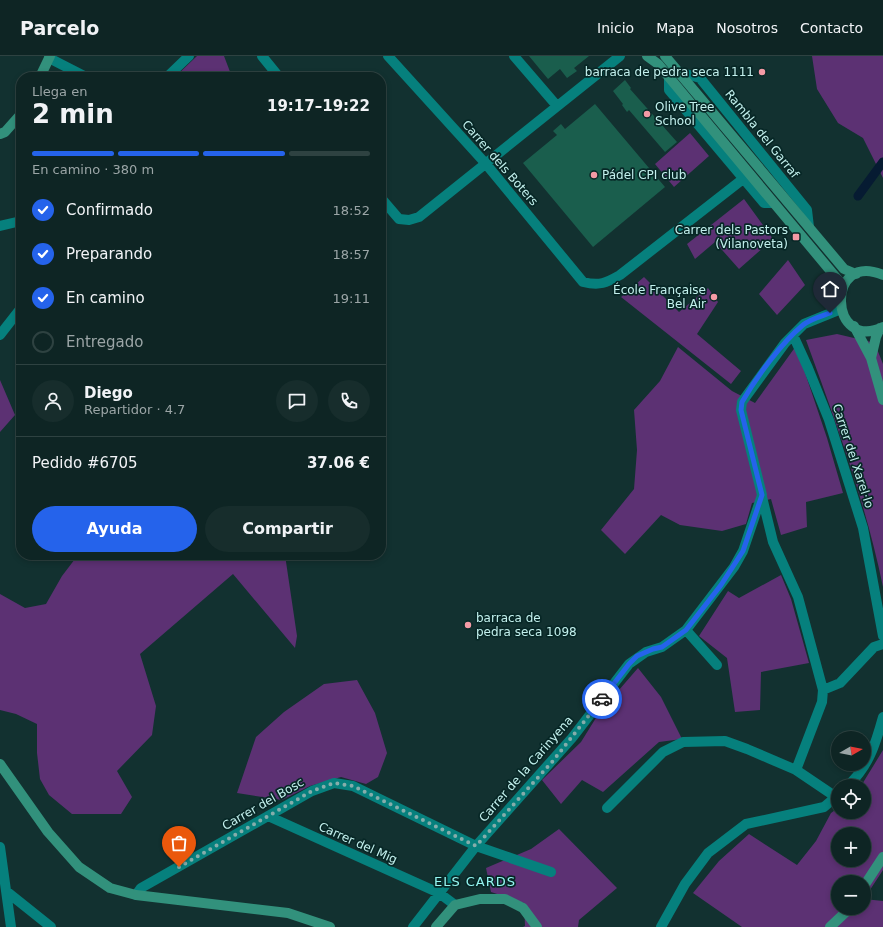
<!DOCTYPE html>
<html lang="es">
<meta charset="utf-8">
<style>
:root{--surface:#0e2524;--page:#172d2c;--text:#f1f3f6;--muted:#9ba5a6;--line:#2e4241;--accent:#2563eb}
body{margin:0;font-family:"DejaVu Sans",sans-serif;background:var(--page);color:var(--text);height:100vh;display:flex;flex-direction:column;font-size:15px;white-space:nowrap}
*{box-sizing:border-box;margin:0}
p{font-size:13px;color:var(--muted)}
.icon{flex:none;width:22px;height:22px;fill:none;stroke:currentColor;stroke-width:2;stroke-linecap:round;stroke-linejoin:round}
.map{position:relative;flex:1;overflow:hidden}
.drawer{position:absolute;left:16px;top:16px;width:370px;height:488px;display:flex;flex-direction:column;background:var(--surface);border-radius:16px;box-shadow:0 2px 6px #0003,0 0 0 1px var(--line)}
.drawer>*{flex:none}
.needle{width:26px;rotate:81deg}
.fabs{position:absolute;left:831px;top:675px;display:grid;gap:8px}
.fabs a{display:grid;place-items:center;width:40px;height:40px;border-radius:50%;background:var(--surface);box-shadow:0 2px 6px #0003,0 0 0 1px var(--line);font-size:20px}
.pin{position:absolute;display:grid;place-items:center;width:34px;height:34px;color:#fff;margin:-41px -17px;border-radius:50% 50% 50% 0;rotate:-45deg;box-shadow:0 0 4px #0007}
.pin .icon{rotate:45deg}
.courier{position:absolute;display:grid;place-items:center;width:40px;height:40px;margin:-20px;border:3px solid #2563eb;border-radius:50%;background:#fff;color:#222;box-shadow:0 1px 5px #0007}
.overview em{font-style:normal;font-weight:800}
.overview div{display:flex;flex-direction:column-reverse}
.overview{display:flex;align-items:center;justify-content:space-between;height:68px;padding:0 16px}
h1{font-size:26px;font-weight:800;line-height:30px}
.bar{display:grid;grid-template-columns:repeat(4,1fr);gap:6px 4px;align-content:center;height:48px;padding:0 16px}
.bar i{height:5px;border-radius:3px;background:var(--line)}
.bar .selected{background:var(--accent)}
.bar p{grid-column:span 4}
.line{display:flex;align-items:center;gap:10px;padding:0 16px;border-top:1px solid var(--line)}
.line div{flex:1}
.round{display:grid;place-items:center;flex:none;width:42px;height:42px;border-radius:21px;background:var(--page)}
ol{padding:0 16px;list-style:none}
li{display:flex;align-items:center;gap:12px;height:44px}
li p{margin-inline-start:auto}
li .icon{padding:4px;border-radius:50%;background:var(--accent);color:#fff;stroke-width:4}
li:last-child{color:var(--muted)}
li i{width:22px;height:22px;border:2px solid var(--line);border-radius:50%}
.action{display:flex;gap:8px;margin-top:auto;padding:8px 16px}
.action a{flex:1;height:46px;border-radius:24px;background:var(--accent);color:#fff;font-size:16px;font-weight:800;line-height:46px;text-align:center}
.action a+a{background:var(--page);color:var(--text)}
header{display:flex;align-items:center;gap:24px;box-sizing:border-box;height:56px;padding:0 20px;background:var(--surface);border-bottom:1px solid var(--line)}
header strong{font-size:19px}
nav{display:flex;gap:22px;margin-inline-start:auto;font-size:14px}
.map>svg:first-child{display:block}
.green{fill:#5c3173;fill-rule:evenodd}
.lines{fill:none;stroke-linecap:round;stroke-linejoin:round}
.canal{stroke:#061b32;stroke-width:9}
.building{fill:#1a5e4d}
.street{stroke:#06807d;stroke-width:10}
.secondary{stroke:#32917c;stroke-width:10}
.done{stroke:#85adab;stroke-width:4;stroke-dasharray:0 7.2}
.route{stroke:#2563eb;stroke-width:5}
.poi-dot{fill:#f49aa5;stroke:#072726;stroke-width:1.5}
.labels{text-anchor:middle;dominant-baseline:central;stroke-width:3.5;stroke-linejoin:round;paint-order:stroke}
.poi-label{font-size:12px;fill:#c3f0ed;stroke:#072726;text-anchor:end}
.street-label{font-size:12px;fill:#c3f0ed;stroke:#072726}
.neighbourhood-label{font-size:13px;letter-spacing:1px;fill:#95f6f1;stroke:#072726}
</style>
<header>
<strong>Parcelo</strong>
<nav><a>Inicio</a><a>Mapa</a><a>Nosotros</a><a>Contacto</a></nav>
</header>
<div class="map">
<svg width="883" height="871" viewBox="0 0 883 871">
<rect width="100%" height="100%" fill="#123130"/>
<path class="green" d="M197,0H224L232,21H175Z
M812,0H883V122L863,82L838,67L817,33Z
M690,77L709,100L674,131L655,108Z
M744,143L773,183L739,213L715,186L695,203L687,188Z
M788,204L805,229L777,259L759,238Z
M644,221L679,256L708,232L718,246L697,278L741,315L731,328L621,241Z
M837,278L871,286L877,293L883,308V531C865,444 836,367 806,284Z
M796,290L827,382L843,437L806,446L807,471L781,479L771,443L752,447L746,468L722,475L680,469L661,459L625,498L601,474L634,433L637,394L634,354L660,325L678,291L732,335L755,347Z
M0,324L15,359L0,376Z
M78,499H285L297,580L295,592L233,518L140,598L156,650L152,679L117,715L132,741L121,758H72L49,739L40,723L37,697V668L16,658L0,654V538L25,552L46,548L62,520Z
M781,519L791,543L809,607L761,616L760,654L735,656L727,602L699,580L728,535L739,542Z
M638,612L661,641L682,683L659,686L603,736L582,724L561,748L542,724L581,686L599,657Z
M357,624L375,657L387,697L378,721L366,728L341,721L310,730L282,744L237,737L256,681L284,656L324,628Z
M883,694V814L864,843L883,845V871H742L693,837L719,805L749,778L797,809L816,785L831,757L838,752V756H864V730H861ZM838,778H864V804H838ZM838,826H864V852H838Z
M559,773L617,832L579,864L578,871H523L525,870L524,847L491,836L486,812L531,793Z"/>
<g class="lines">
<path class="canal" d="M858,140L883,106"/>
</g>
<path class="building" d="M529,0H589L574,12L577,15L567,22L560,13L548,23Z
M625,24L631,32L630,33L677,86L665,96L629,54L627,56L622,49L623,48L613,35Z
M595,48L665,131L593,191L523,107L557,79L553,75L561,68L565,73Z"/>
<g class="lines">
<path class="street" d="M262,0L279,21
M388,0L486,108L583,226C600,230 606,227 620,219L743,123
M514,0L557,50
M49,2L86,21
M679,16L700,22L807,154L809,171
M167,21L189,0
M669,23V34L764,147H773
M381,142L399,163L409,164L419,161L620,0
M0,170L21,165
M0,279L21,252
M793,279L808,312L829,364L863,472L883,580
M762,441L773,486L798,541L823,634L822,646L796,714
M686,574L717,609
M823,634L840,627L874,591L883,588
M848,730C869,709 875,690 883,661
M607,752L663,696L683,686L725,685L747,693L796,714L836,741
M268,760L439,837L455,849
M0,791L11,871
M6,835L51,871
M136,839L141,832L312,735L334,727L353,730L476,790L551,816
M413,871L476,790L572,682L629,608L646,596L662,591L686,574L734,511L743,495L762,439L741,354L742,346L785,287L804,268L841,253
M661,871L685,828L708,797L746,768L824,751L838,739"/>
<path class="secondary" d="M647,0L658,8L839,225L842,233
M665,0L844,213L856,218
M40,21L50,0
M0,78L5,76L21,58
M883,219C825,194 829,297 883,271
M854,270L871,302L883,344
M871,302L876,281L880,272
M0,708L48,776L79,811L110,832L136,839L288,857L330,871
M864,830L883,801
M436,871L455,849L480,843H505L523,852L537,871
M830,871L848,854"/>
</g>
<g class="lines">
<path class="done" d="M179,811L312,735L334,727L353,730L476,790L552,706L602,643"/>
<path class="route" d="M602,643L629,608L637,600L653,593L662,591L686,574L721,529L743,495L762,439L741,354L742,346C756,322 781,287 803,269C810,263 822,260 830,257"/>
</g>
<g class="poi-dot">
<circle cx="762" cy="16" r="4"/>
<circle cx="647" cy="58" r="4"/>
<circle cx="594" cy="119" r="4"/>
<rect x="792" y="177" width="8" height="8" rx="2"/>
<circle cx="714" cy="241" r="4"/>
<circle cx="468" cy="569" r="4"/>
</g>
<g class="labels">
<g class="poi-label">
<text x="754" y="16">barraca de pedra seca 1111</text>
<text x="655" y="51" text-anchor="start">Olive Tree<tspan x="655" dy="14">School</tspan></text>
<text x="602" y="119" text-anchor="start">Pádel CPI club</text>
<text x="788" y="174">Carrer dels Pastors<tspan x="788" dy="14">(Vilanoveta)</tspan></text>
<text x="706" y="234">École Française<tspan x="706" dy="14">Bel Air</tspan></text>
<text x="476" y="562" text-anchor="start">barraca de<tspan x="476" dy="14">pedra seca 1098</tspan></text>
</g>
<g class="street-label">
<text transform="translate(762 78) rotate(51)">Rambla del Garraf</text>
<text transform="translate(500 107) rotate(49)">Carrer dels Boters</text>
<text transform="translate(853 400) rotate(72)">Carrer del Xarel·lo</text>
<text transform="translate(526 713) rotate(-49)">Carrer de la Carinyena</text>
<text transform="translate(263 748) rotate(-30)">Carrer del Bosc</text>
<text transform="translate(358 787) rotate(24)">Carrer del Mig</text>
</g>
<g class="neighbourhood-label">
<text x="475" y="825">ELS CARDS</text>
</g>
</g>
</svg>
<div class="fabs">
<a><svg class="needle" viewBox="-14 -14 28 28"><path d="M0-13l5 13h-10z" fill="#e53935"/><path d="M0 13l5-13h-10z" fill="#9ba5a6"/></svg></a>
<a><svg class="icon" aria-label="locate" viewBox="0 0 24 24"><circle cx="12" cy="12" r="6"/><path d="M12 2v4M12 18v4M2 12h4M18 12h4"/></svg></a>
<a>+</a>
<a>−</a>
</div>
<div class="pin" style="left:179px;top:811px;background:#ea580c"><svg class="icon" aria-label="bag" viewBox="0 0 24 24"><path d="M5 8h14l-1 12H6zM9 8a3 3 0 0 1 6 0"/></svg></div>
<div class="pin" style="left:830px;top:257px;background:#1f2937"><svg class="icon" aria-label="home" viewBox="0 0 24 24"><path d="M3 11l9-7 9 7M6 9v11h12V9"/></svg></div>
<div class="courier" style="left:602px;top:643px"><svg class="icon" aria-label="car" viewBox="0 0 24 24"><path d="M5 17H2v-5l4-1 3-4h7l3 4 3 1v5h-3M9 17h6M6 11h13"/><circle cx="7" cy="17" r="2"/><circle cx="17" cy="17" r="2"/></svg></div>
<section class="drawer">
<div class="overview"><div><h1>2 min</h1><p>Llega en</p></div><em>19:17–19:22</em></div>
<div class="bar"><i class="selected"></i><i class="selected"></i><i class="selected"></i><i></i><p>En camino · 380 m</p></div>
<ol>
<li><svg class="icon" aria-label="check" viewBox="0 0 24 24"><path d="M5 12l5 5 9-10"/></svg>Confirmado<p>18:52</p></li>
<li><svg class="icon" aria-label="check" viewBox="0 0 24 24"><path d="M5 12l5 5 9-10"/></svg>Preparando<p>18:57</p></li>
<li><svg class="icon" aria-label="check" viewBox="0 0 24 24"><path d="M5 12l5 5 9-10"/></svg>En camino<p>19:11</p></li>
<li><i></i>Entregado</li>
</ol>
<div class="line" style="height:72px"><a class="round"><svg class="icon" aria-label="person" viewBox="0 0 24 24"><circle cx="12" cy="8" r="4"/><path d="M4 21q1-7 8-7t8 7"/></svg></a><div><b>Diego</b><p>Repartidor · 4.7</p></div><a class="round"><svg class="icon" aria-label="chat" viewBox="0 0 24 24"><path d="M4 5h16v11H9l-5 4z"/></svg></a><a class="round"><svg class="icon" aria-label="phone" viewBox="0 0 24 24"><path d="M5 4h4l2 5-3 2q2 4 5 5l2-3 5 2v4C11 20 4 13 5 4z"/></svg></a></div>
<div class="line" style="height:52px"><div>Pedido #6705</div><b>37.06 €</b></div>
<div class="action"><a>Ayuda</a><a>Compartir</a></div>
</section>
</div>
